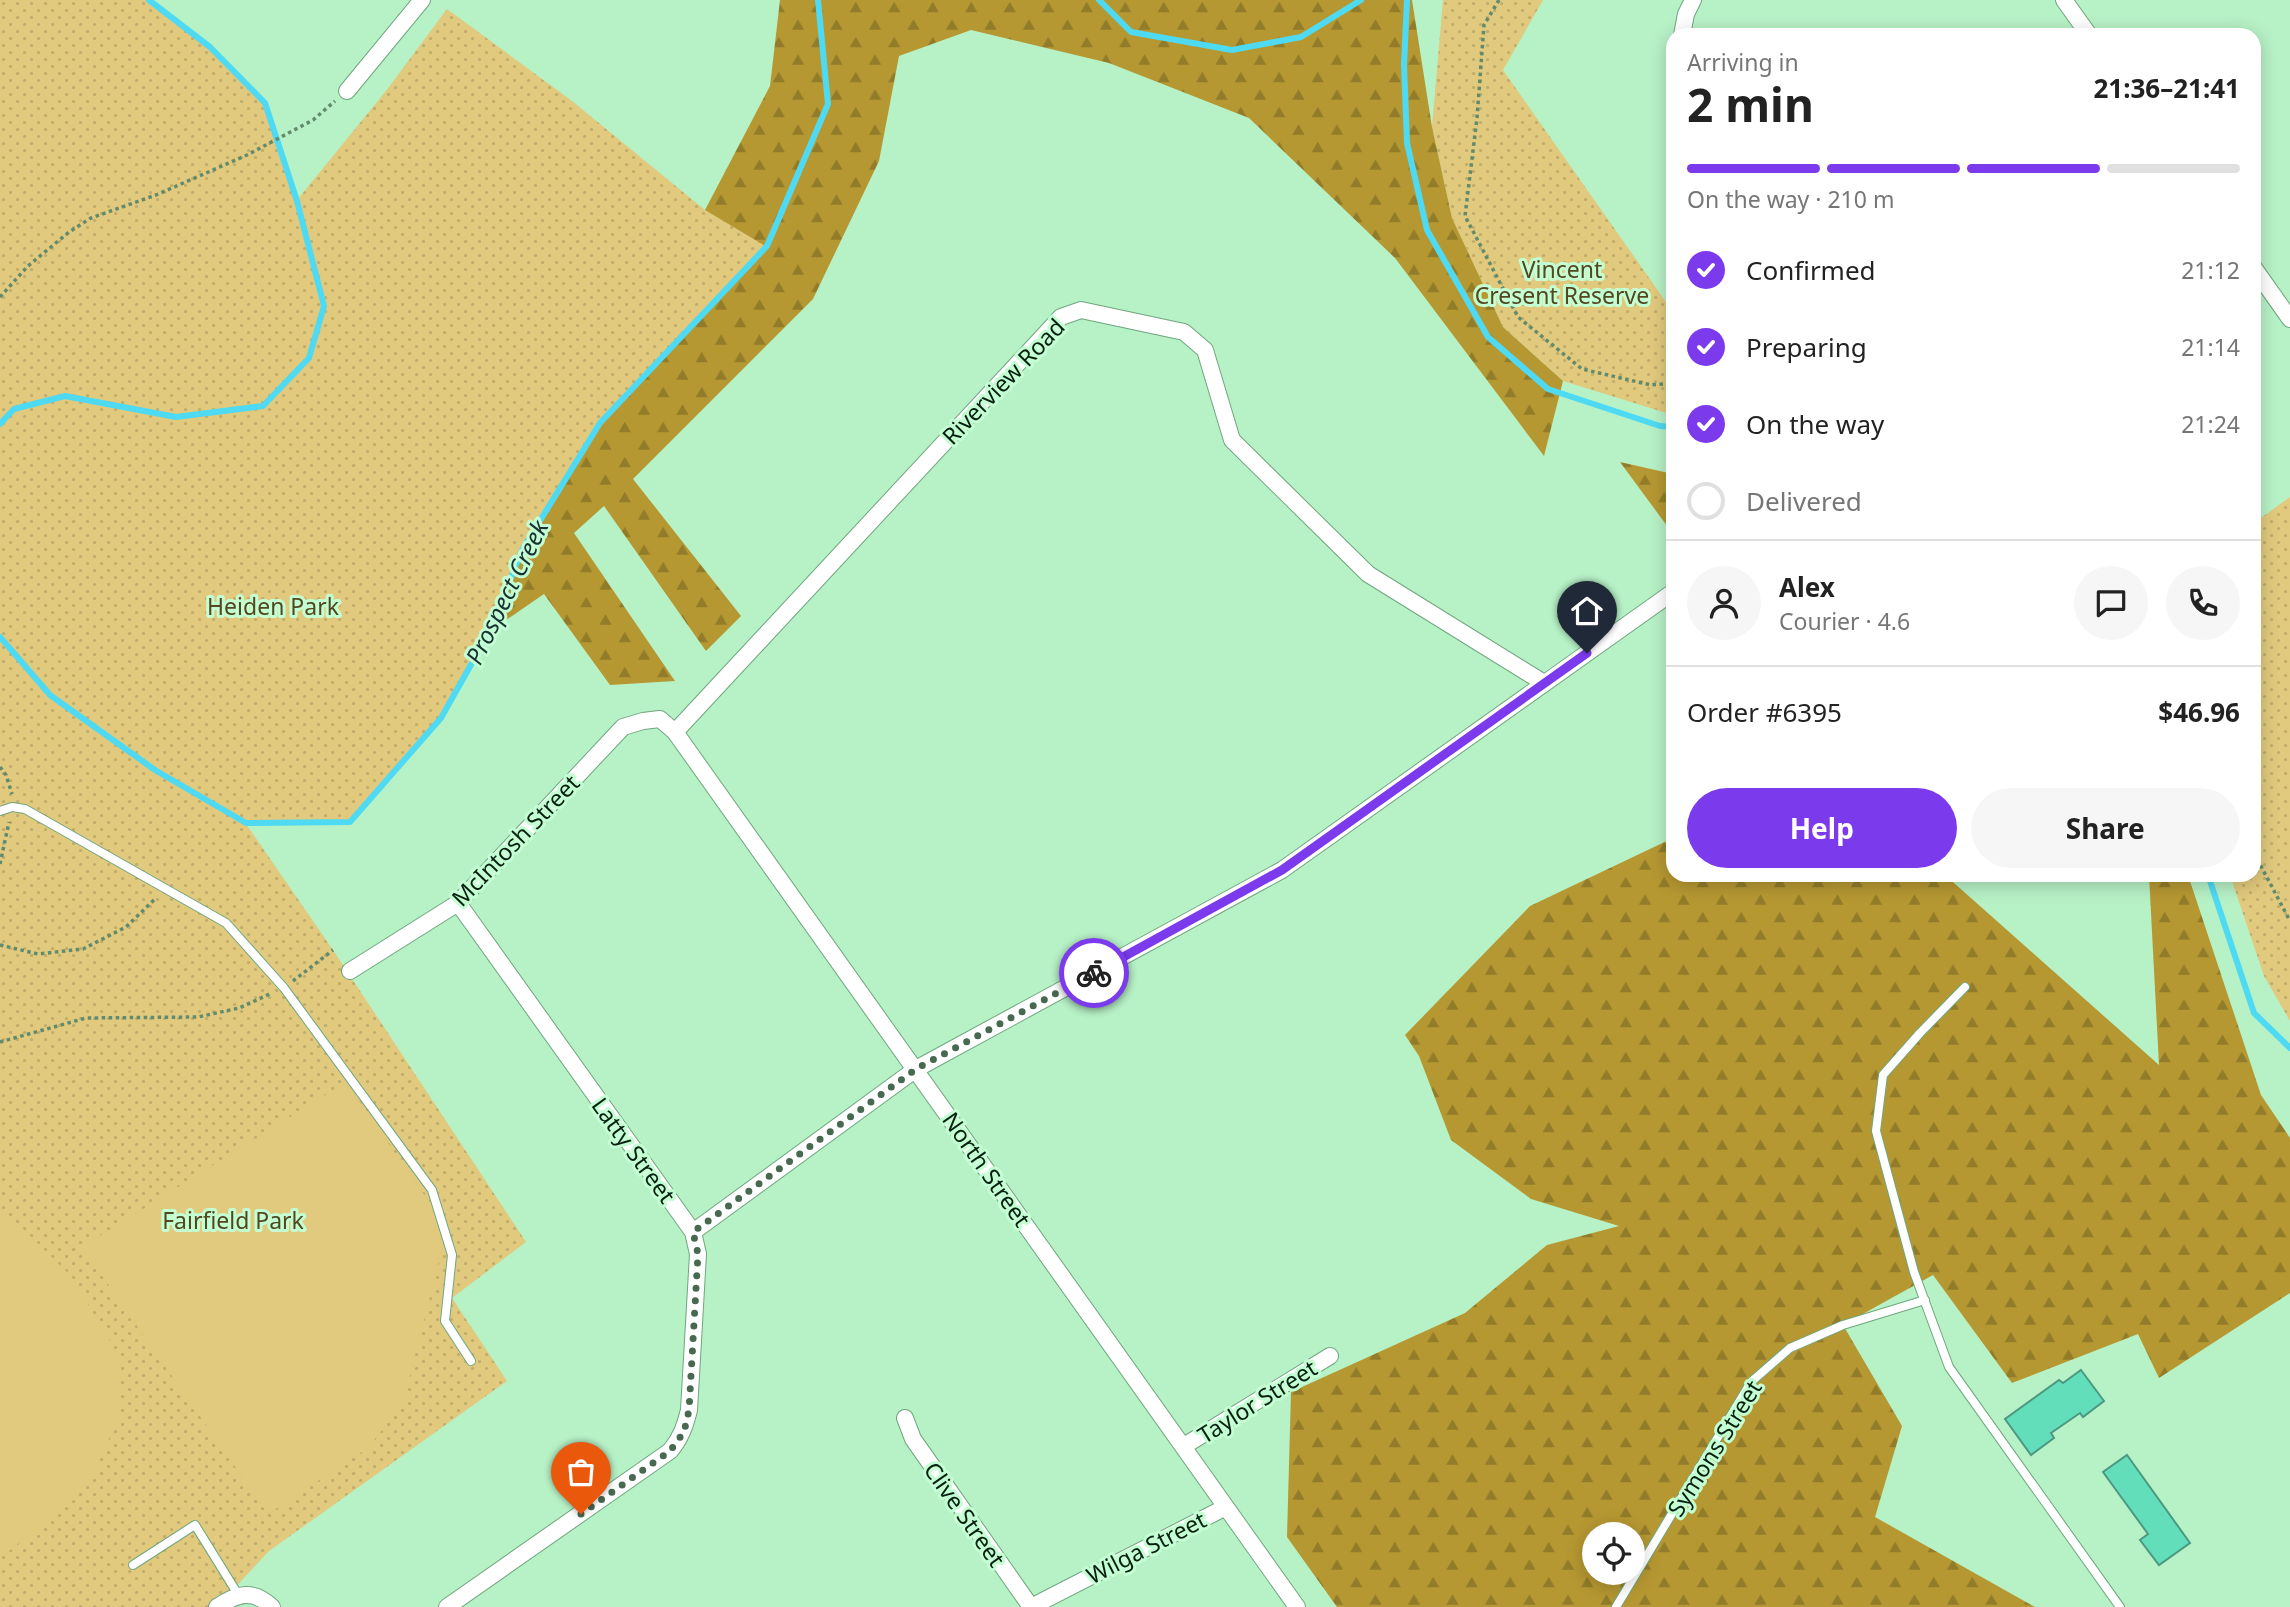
<!DOCTYPE html>
<meta charset="utf-8">
<style>
:root{--surface:#fff;--page:#f6f6f6;--text:#222;--muted:#767676;--line:#e0e0e0;--accent:#7c3aed}
body{margin:0;font-family:"Noto Sans",sans-serif;background:var(--page);color:var(--text);height:100vh;display:flex;flex-direction:column;font-size:26px;white-space:nowrap}
*{box-sizing:border-box;margin:0}
p{font-size:23px;color:var(--muted)}
.icon{flex:none;width:38px;height:38px;fill:none;stroke:currentColor;stroke-width:2;stroke-linecap:round;stroke-linejoin:round}
.map{position:relative;flex:1;overflow:hidden}
.drawer{position:absolute;left:1666px;top:28px;width:595px;height:854px;display:flex;flex-direction:column;background:var(--surface);border-radius:21px;box-shadow:0 4px 18px #0003}
.drawer>*{flex:none}
.tools{position:absolute;left:1582px;top:1522px;display:grid;gap:14px}
.tools a{display:grid;place-items:center;width:63px;height:63px;border-radius:50%;background:var(--surface);box-shadow:0 4px 18px #0003;font-size:35px}
.pin{position:absolute;display:grid;place-items:center;width:60px;height:60px;color:#fff;margin:-72px -30px;border-radius:50% 50% 50% 0;rotate:-45deg;box-shadow:0 0 7px #0007}
.pin .icon{rotate:45deg}
.courier{position:absolute;display:grid;place-items:center;width:70px;height:70px;margin:-35px;border:5px solid #7c3aed;border-radius:50%;background:#fff;color:#222;box-shadow:0 2px 9px #0007}
.summary em{font-style:normal;font-weight:700}
.summary div{display:flex;flex-direction:column-reverse}
.summary{display:flex;align-items:center;justify-content:space-between;height:119px;padding:0 21px}
h1{font-size:46px;font-weight:700;line-height:52px}
.bar{display:grid;grid-template-columns:repeat(4,1fr);gap:10px 7px;align-content:center;height:84px;padding:0 21px}
.bar i{height:9px;border-radius:5px;background:var(--line)}
.bar .on{background:var(--accent)}
.bar p{grid-column:span 4}
.line{display:flex;align-items:center;gap:18px;padding:0 21px;border-top:2px solid var(--line)}
.line div{flex:1}
.round{display:grid;place-items:center;flex:none;width:74px;height:74px;border-radius:37px;background:var(--page)}
ol{padding:0 21px;list-style:none}
li{display:flex;align-items:center;gap:21px;height:77px}
li p{margin-inline-start:auto}
li .icon{padding:7px;border-radius:50%;background:var(--accent);color:#fff;stroke-width:4}
li:last-child{color:var(--muted)}
li i{width:38px;height:38px;border:4px solid var(--line);border-radius:50%}
.button{display:flex;gap:14px;margin-top:auto;padding:14px 21px}
.button a{flex:1;height:80px;border-radius:42px;background:var(--accent);color:#fff;font-size:28px;font-weight:700;line-height:80px;text-align:center}
.button a+a{background:var(--page);color:var(--text)}
.map>svg:first-child{display:block}
.grass{fill:url(#grass-dots)}
.forest{fill:url(#forest-firs);fill-rule:evenodd}
.pitch{fill:#e1c97d}
.lines{fill:none;stroke-linecap:round;stroke-linejoin:round}
.stream{stroke:#4fdaf3;stroke-width:6}
.building{fill:#62debb;stroke:#4c9982;stroke-width:2}
.service-casing{stroke:#6fa67e;stroke-width:10}
.minor-casing{stroke:#6fa67e;stroke-width:18}
.path{stroke:#628a6d;stroke-width:3.5;stroke-dasharray:3.5 3.5;stroke-linecap:butt}
.service{stroke:#fff;stroke-width:8}
.minor{stroke:#fff;stroke-width:16}
.done{stroke:#466950;stroke-width:7;stroke-dasharray:0 12.6}
.route{stroke:#7c3aed;stroke-width:9}
.labels{text-anchor:middle;dominant-baseline:central;stroke-width:6;stroke-linejoin:round;paint-order:stroke}
.park-label{font-size:23px;fill:#53471e;stroke:#c4ffd3}
.street-label{font-size:23px;fill:#092011;stroke:#c4ffd3}
.water-label{font-size:24px;font-style:italic;fill:#193035;stroke:#c4ffd3}
</style>
<div class="map">
<svg width="2290" height="1607" viewBox="0 0 2290 1607">
<defs>
<pattern id="grass-dots" width="8" height="8" patternUnits="userSpaceOnUse" patternTransform="scale(1.75)"><rect width="8" height="8" fill="#e1c97d"/><path d="M2 2h.1M6 6h.1" fill="none" stroke="#c0ac6b" stroke-width="1.8" stroke-linecap="round"/></pattern>
<pattern id="forest-firs" width="22" height="20" patternUnits="userSpaceOnUse" patternTransform="scale(1.75)"><rect width="22" height="20" fill="#b69832"/><path d="M5 1l3.5 6h-7zM16 11l3.5 6h-7z" fill="#927c29"/></pattern>
</defs>
<rect width="100%" height="100%" fill="#b7f1c6"/>
<path class="grass" d="M0,0H149L210,47L265,103L297,200L386,91L447,9L572,101L705,210L767,246L600,423L523,550L490,631L441,718L350,822L246,824L333,950L526,1242L452,1298L507,1381L269,1551L217,1607H0Z
M1443,0H1543L1503,70L1673,312V415L1563,381L1503,327L1452,218L1432,127Z
M2290,497V1021L2264,976L2230,875H2254V523Z"/>
<path class="forest" d="M780,0H1412L1432,127L1452,218L1503,327L1563,381L1544,456L1395,258L1249,118L1109,63L971,30L899,56L879,161L813,299L633,479L741,616L706,651L604,506L574,533L675,681L610,685L544,594L490,631L522,550L600,423L767,247L705,210L770,86Z
M1620,462L1673,474V534Z
M1673,838V875H1945L2159,1065L2149,875H2188L2261,1095L2290,1138V1293L2159,1378L2138,1334L2012,1383L1933,1275L1843,1325L1902,1426L1875,1517L2035,1607H1337L1287,1537L1291,1392L1465,1313L1547,1245L1619,1226L1531,1199L1451,1140L1419,1056L1405,1035L1530,906ZM1594,1535H1633V1573H1594Z"/>
<path class="pitch" d="M346,1082L436,1212L443,1245L403,1403L368,1448L268,1514L82,1247Z
M0,1215L17,1223L71,1276L110,1341L121,1367L119,1416L94,1473L75,1499L0,1558Z"/>
<g class="lines">
<path class="stream" d="M1099,0L1131,32L1232,50L1301,37L1361,0
M1407,0L1404,65L1407,143L1427,230L1488,337L1548,389L1660,426L1673,427
M0,424L14,409L65,396L176,417L263,406L309,358L324,306L297,201L265,103L210,47L149,0
M0,637L50,695L155,770L246,823L350,822L441,718L490,631L522,550L600,423L767,246L828,104L818,0
M2208,875L2254,1013L2290,1048"/>
</g>
<path class="building" d="M2081,1370L2104,1401L2083,1417L2080,1413L2051,1433L2054,1438L2031,1455L2005,1419L2059,1380L2063,1383Z
M2127,1455L2190,1543L2159,1565L2140,1540L2148,1534L2103,1472Z"/>
<g class="lines">
<g class="service-casing">
<path id="service" d="M0,811L12,807L25,809L226,923L284,988L432,1190L452,1255L445,1321L471,1361
M1965,987L1920,1033L1883,1075L1876,1131L1914,1272L1949,1367L2120,1607
M133,1565L195,1525L239,1596
M1616,1607L1751,1382L1790,1348L1843,1325L1925,1300"/>
</g>
<g class="minor-casing">
<path id="minor" d="M2064,0L2089,35
M1682,35L1686,14L1693,0
M347,91L422,0
M2254,268L2290,319
M675,732L1061,317L1081,310L1184,332L1205,350L1232,440L1368,574L1544,683
M350,971L458,903L623,727L643,721L660,719L675,732L1297,1607
M693,1232L916,1069L1282,870L1673,592
M905,1418L913,1439L1031,1607
M1184,1446L1330,1356
M217,1607C238,1593 253,1589 272,1607
M447,1607L670,1451C681,1438 685,1426 689,1410L698,1254L693,1232L458,903
M1031,1607L1224,1508"/>
</g>
<path class="path" d="M1499,0L1484,25L1477,118L1465,216L1518,317L1582,369L1651,385L1673,383
M0,297L28,266L69,232L91,218L156,195L247,155L313,120L335,101
M0,767L6,775L12,794
M2254,853L2290,921
M0,864L9,822
M0,945L38,954L83,949L126,927L155,899
M293,981L333,950
M0,1042L86,1018L198,1017L239,1008L272,993"/>
<use href="#service" class="service"/>
<use href="#minor" class="minor"/>
</g>
<g class="lines">
<path class="done" d="M581,1514L670,1451L684,1432L689,1410L698,1254L693,1232L916,1069L1094,973"/>
<path class="route" d="M1094,973L1282,870L1587,653"/>
</g>
<g class="labels">
<g class="park-label">
<text x="1562" y="269">Vincent<tspan x="1562" dy="26">Cresent Reserve</tspan></text>
<text x="273" y="606">Heiden Park</text>
<text x="233" y="1220">Fairfield Park</text>
</g>
<g class="street-label">
<text transform="translate(1003 381) rotate(-46)">Riverview Road</text>
<text transform="translate(515 840) rotate(-46)">McIntosh Street</text>
<text transform="translate(634 1150) rotate(54)">Latty Street</text>
<text transform="translate(987 1169) rotate(55)">North Street</text>
<text transform="translate(1257 1401) rotate(-32)">Taylor Street</text>
<text transform="translate(1714 1448) rotate(-58)">Symons Street</text>
<text transform="translate(965 1514) rotate(55)">Clive Street</text>
<text transform="translate(1146 1547) rotate(-27)">Wilga Street</text>
</g>
<g class="water-label">
<text transform="translate(506 592) rotate(-64)">Prospect Creek</text>
</g>
</g>
</svg>
<div class="tools">
<a><svg class="icon" aria-label="locate" viewBox="0 0 24 24"><circle cx="12" cy="12" r="6"/><path d="M12 2v4M12 18v4M2 12h4M18 12h4"/></svg></a>
</div>
<div class="pin" style="left:581px;top:1514px;background:#ea580c"><svg class="icon" aria-label="bag" viewBox="0 0 24 24"><path d="M5 8h14l-1 12H6zM9 8a3 3 0 0 1 6 0"/></svg></div>
<div class="pin" style="left:1587px;top:653px;background:#1f2937"><svg class="icon" aria-label="home" viewBox="0 0 24 24"><path d="M3 11l9-7 9 7M6 9v11h12V9"/></svg></div>
<div class="courier" style="left:1094px;top:973px"><svg class="icon" aria-label="bike" viewBox="0 0 24 24"><circle cx="6" cy="16" r="4"/><circle cx="18" cy="16" r="4"/><path d="M6 16l4-8h5l3 8M10 8l3 8H6M13 5h3"/></svg></div>
<section class="drawer">
<div class="summary"><div><h1>2 min</h1><p>Arriving in</p></div><em>21:36–21:41</em></div>
<div class="bar"><i class="on"></i><i class="on"></i><i class="on"></i><i></i><p>On the way · 210 m</p></div>
<ol>
<li><svg class="icon" aria-label="check" viewBox="0 0 24 24"><path d="M5 12l5 5 9-10"/></svg>Confirmed<p>21:12</p></li>
<li><svg class="icon" aria-label="check" viewBox="0 0 24 24"><path d="M5 12l5 5 9-10"/></svg>Preparing<p>21:14</p></li>
<li><svg class="icon" aria-label="check" viewBox="0 0 24 24"><path d="M5 12l5 5 9-10"/></svg>On the way<p>21:24</p></li>
<li><i></i>Delivered</li>
</ol>
<div class="line" style="height:126px"><a class="round"><svg class="icon" aria-label="person" viewBox="0 0 24 24"><circle cx="12" cy="8" r="4"/><path d="M4 21q1-7 8-7t8 7"/></svg></a><div><b>Alex</b><p>Courier · 4.6</p></div><a class="round"><svg class="icon" aria-label="chat" viewBox="0 0 24 24"><path d="M4 5h16v11H9l-5 4z"/></svg></a><a class="round"><svg class="icon" aria-label="phone" viewBox="0 0 24 24"><path d="M5 4h4l2 5-3 2q2 4 5 5l2-3 5 2v4C11 20 4 13 5 4z"/></svg></a></div>
<div class="line" style="height:91px"><div>Order #6395</div><b>$46.96</b></div>
<div class="button"><a>Help</a><a>Share</a></div>
</section>
</div>
